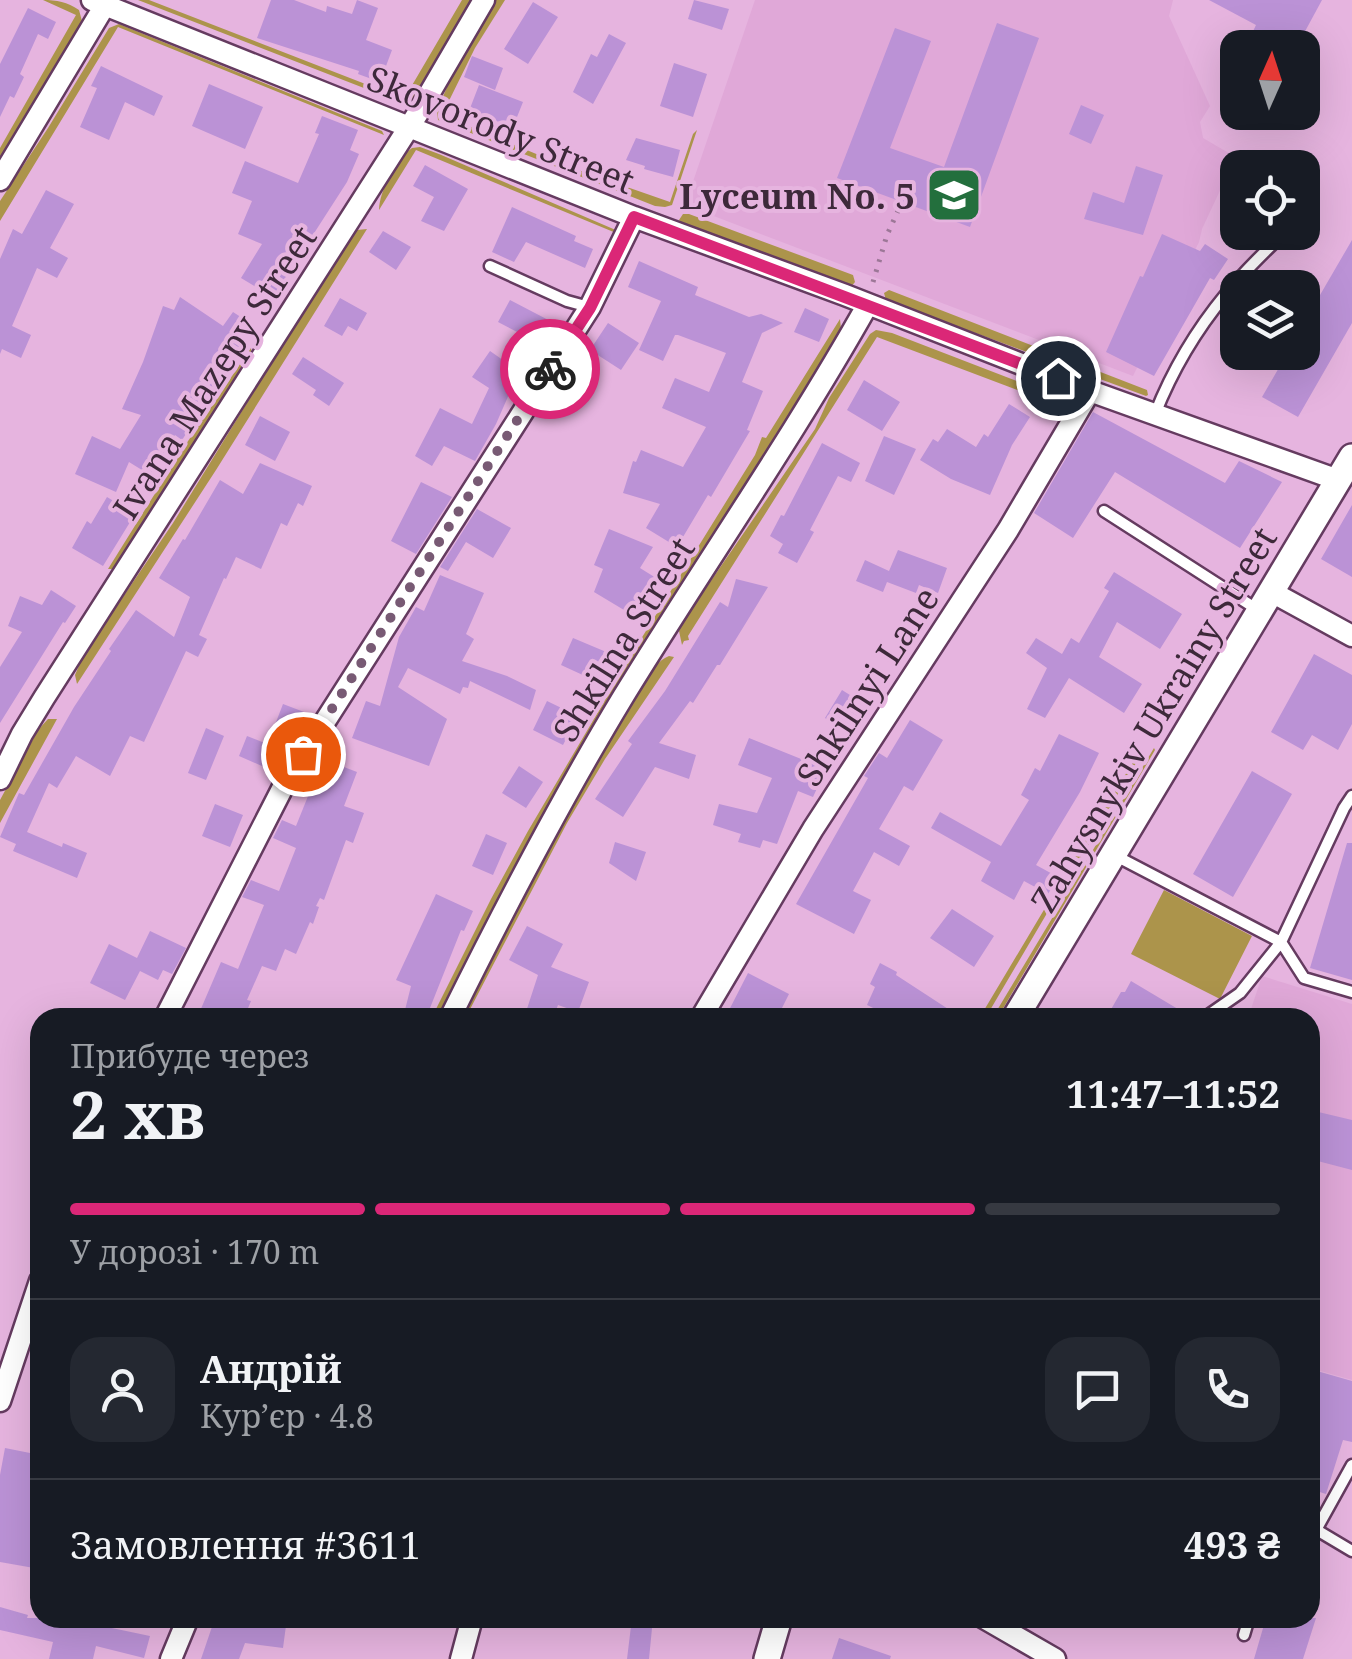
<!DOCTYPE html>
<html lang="uk">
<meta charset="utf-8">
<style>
:root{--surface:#171b24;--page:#242831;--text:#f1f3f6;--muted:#9ea1a6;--line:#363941;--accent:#db2777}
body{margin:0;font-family:"Noto Serif",serif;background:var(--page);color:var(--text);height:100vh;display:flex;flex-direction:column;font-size:38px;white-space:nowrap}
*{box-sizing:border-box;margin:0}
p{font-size:32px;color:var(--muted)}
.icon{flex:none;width:55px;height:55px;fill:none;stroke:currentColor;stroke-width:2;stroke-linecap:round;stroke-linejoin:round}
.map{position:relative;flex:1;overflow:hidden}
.sheet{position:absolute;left:30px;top:1008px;width:1290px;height:620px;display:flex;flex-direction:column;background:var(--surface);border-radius:30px;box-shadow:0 10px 40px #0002}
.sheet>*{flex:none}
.needle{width:65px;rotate:3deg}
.buttons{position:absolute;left:1220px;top:30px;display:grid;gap:20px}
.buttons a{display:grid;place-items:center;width:100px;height:100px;border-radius:20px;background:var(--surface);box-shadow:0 10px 40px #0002;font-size:50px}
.pin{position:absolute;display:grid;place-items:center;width:85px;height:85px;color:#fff;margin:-42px;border:5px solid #fff;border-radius:50%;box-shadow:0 2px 10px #0007}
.courier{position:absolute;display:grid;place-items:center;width:100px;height:100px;margin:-50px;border:8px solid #db2777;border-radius:50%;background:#fff;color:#222;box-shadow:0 2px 12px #0007}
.summary em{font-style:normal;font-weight:700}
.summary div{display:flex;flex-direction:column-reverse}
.summary{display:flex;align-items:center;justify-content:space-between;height:170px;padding:0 40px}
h1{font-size:65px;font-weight:700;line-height:75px}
.bar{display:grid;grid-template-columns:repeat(4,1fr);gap:15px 10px;align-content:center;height:120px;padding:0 40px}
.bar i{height:12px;border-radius:8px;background:var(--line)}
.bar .current{background:var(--accent)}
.bar p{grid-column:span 4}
.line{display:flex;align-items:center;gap:25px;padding:0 40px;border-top:2px solid var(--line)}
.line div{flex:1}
.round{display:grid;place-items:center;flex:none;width:105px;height:105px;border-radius:30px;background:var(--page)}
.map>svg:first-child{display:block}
.built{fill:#e0a8d8}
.green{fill:#ac944b}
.building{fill:#bb92d6}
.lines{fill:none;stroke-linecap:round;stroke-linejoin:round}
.service-casing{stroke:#653b60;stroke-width:15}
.minor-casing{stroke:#653b60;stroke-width:25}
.tertiary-casing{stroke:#653b60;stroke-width:30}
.path{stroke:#9c7797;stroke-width:5;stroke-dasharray:2.5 8;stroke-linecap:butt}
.service{stroke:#fff;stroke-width:10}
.minor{stroke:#fff;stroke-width:20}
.tertiary{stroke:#fff;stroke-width:25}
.done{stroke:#785a74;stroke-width:10;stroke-dasharray:0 18}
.route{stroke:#db2777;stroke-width:12}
.labels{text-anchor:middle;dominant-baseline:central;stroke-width:8;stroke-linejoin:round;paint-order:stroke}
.street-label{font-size:35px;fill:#3d293a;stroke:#e6b4df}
.poi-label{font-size:35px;font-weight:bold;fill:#3d293a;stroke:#e6b4df;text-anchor:end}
</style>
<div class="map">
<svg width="1352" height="1659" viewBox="0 0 1352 1659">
<rect width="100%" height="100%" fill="#e6b4df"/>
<path class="built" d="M755,0H1173L1169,16L1210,106L1200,122L1203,138L1239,159L1223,184L1202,229L1199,242L1133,376L685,205Z
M1262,976L1352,1004V1380L1310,1368V1018H1248Z"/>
<path class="green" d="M43,0C57,0 67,2 79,10L82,21L0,162V148L76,15Z
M138,0H149L404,99L462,0H474L412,102L405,104Z
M490,0H505L475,48L442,115L558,163L670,202L693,134L697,130L672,205L665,207L655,206L438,120L437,110L466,44Z
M119,24L382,131L384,135L118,27L0,221V201L48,128L109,28Z
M420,147L439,154L618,231L616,233L416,150L379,210C380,187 395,170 407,152L412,148Z
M683,214H689L853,275L855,282L851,287L846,286L681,223L679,220Z
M367,229L216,470L77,684L75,675L83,656L173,523L351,234L357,230Z
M889,290L1147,390L1148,395L1146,396L886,300L884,293Z
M840,319L841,329L809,393L776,434L445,1007L435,1011L491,899L528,831L641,639L755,455L762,437L766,438Z
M876,330L892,333L1069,401L1073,404V412L939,629L850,758L695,1018L691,1017L721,972L846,759L973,571L1070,410L877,337L688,636L689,640L684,641L682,645L679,631L682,623L815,429L829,398L870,334Z
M251,348L252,358L117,569H108L184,447Z
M669,656L674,657L605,759L567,823L466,1017L459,1018C482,969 509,923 535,876C557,836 634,668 669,656Z
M48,719H57L0,823V800L38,730Z
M1154,748L1155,750L998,1017H993Z
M1141,749L1142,753L1072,874L1067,880L1058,877H1063Z
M1164,890L1252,936L1220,999L1131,954Z
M1051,898L1053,903L986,1017H980Z"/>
<path class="building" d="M271,0H294L326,12L327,6L352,14L357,0L378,8L366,40L392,50L380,82L358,74L359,71L257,38Z
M694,0L729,9L722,30L688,19Z
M1209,0H1322L1296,48H1245L1256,25Z
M533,2L558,17L528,64L504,49Z
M28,8L56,22L48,39L38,34L20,74L24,77L14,98L10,96L0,117V64Z
M997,23L1039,38L970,227L837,178L895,28L931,41L890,148L944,167Z
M609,34L626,43L593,104L573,92L591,54L597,57Z
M472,56L503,68L495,90L464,77Z
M674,63L707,74L693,117L660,106Z
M101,66L163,96L154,116L125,102L109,140L80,127L97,88L91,86Z
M209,84L263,107L245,149L192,126Z
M479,85L523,102L513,127L469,111Z
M1081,105L1104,115L1091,144L1069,134Z
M322,116L358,130L350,150L359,154L347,182L273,297L241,278L262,244L238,234L252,201L232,193L245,161L298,183L319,134L315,133Z
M636,138L680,150L673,177L644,169L645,166L626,160Z
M425,165L468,189L444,231L421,221L434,197L413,186Z
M1136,166L1163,175L1143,235L1084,219L1093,192L1124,203Z
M46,190L74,204L50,248L68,258L57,278L37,268L12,326L31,335L21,358L2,349L0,354V259L13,229L22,234Z
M512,207L576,236L574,241L593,249L585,268L526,242L514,262L492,252Z
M383,231L411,247L396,270L369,252Z
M1162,234L1200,251L1205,244L1228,259L1214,280L1210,278L1154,376L1106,352L1140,276L1143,277Z
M1352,240V323L1298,417L1262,397L1288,352H1302V326Z
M639,261L698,287L695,295L749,317L761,314L783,323L762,333L742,382L763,391L747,430L750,431L711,497L708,495L677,547L646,528L660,504L623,493L633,461L636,462L641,450L683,467L706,427L662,408L675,378L709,392L726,353L678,335H675L663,361L639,350L661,301L628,287Z
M180,297L223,326L233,312L253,325L204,400L207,402L182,440L175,435L150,475L129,462L116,492L75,474L92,436L120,449L141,415L122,409L143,362L163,306L174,310Z
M340,298L367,313L357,331L348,326L342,336L324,326Z
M510,300L556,324L544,346L498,322Z
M805,308L829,319L819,342L794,332Z
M608,323L639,343L621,370L590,350Z
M490,351L527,377L514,395L510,392L496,424L475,461L444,446L432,466L415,456L440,408L472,424L489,388L472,377Z
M303,357L344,383L329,406L313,395L316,390L292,374Z
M864,380L900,402L882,431L847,410Z
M1009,404L1030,417L1012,445L990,495L951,479L920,460L933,439L938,442L947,429L976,447L984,434L988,437Z
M1093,412L1225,483L1239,461L1282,482L1240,548L1115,472L1073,538L1034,513Z
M260,416L290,432L275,461L245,445Z
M884,436L916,449L894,495L865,481Z
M822,443L860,463L851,482L838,476L810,530L814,532L797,563L778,553L783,544L770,536L781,515L784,516Z
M260,463L312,486L303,506L298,503L287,526L281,523L261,569L236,557L226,579L224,578L199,635L207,639L198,657L186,651L144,742L130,736L110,776L76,756L57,788L49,783L27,832L62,847L63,843L87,853L77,878L13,851L16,844L0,837L19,793L24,795L74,707L111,651L109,649L136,610L174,637L190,597L159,578L183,539L185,540L220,480L243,494Z
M421,482L452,497L416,554L391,541Z
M107,497L135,514L103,566L72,548L87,521L91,524Z
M1352,505V577L1321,559Z
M477,509L511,528L493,558L466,542L448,571L440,567Z
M609,529L653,547L640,568L656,578L634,616L594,592L603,569L594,565Z
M898,550L947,568L938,593L919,585L916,593L887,582L883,592L856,581L865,560L889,571Z
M1114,572L1182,614L1160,649L1117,622L1099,657L1142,684L1124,713L1069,678L1045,718L1027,709L1047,668L1026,653L1036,638L1062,654L1071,638L1079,643L1109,591L1104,588Z
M440,575L484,593L466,634L474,639L462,661L507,676L536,690L530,710L470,681L468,688L463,687L460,694L408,668L398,687L447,719L429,766L352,738L366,701L380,706L399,637L416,607L424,611Z
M736,579L768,587L720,665H717L693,703L690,701L659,743L696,755L689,779L655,767L623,817L595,799L632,744L628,741L665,691L720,602L728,607Z
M51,590L76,606L65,623L63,622L0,723V667L22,632L8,626L20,596L42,605Z
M573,638L611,654L598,682L561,665Z
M1314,654L1352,675V724L1338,750L1312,735L1303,750L1271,732Z
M842,690L869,707L852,735L825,718Z
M547,701L578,716L563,745L533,730Z
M283,704L304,712L294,738L273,730Z
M910,720L943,740L913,791L904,786L879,829L910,846L899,866L874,852L853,891L871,900L854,934L796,904L868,778L864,776L879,753L887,758Z
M206,728L224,736L206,780L188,773Z
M1059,734L1099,753L1080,792L1036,865L1058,877L1048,894L1024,881L1014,900L981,881L991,862L931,828L940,812L1001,846L1029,800L1021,795L1035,768L1040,771Z
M247,736L280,749L271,770L239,756Z
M749,738L826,769L813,797L798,791L777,844L763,840L760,848L738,842L741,834L713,825L719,804L757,813L772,778L738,765Z
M323,759L357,772L344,806L364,813L353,843L346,840L324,900L320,898L316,906L319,907L313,924L310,922L296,954L285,949L276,971L262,966L247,1000L251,1001L244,1018H197L221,962L238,969L264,905L242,897L251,880L279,891L296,848L273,838L282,820L296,826Z
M519,766L543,782L526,808L502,793Z
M1252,771L1292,794L1233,897L1193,874Z
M215,804L243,815L230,847L202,836Z
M486,834L507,843L493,875L472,866Z
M615,842L646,852L636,881L609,863Z
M1347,843H1352V980L1310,968Z
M436,894L473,911L464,931L461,930L426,1018H403L411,986L396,980Z
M952,909L994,936L974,967L930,938Z
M527,926L563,944L551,967L589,982L578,1012L558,1005L553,1018H524L538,975L509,960Z
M150,931L186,948L172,974L163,970L158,980L140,971L125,1000L90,983L109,944L137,958Z
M880,963L897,972L896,975L962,1018H894L867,1005L875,987L870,984Z
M748,973L789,994L777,1018H725Z
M1131,981L1193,1018H1106L1121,992H1125Z
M1310,1110L1352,1120V1170L1310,1159Z
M1310,1369L1352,1381V1442L1343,1440L1326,1494L1310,1489Z
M5,1448L40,1455L32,1504L40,1505V1549L38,1560H35L34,1568L0,1562V1475Z
M0,1607L28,1615L27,1618H64L150,1636L144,1658L96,1646L93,1659H49L53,1642L0,1630Z
M215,1618H287L283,1648L245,1643L239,1659H201Z
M632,1618H653L649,1659H627Z
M1266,1618H1316L1303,1659H1254Z
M839,1638L891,1656L890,1659H832Z"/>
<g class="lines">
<g class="service-casing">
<path id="service" d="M490,266L567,301L589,307
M1155,414C1172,371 1197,329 1226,294C1243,272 1265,252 1285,232
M1104,511L1258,610
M1116,856L1281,942L1304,978L1352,992
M1204,1018L1240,993L1281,942L1344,808L1352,796
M1310,1526L1352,1551
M1316,1530L1352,1465
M1244,1635L1249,1618"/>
</g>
<g class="minor-casing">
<path id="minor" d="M92,0L634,217L845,295L1090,391L1338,480
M0,180L108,0
M1270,591L1352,636
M0,779L22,734L44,698L418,113L484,0
M165,1018L283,787L590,307L634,217
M450,1018C504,909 560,801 623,697C704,565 792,439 868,304
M701,1018L813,829L1008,530L1090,391
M0,1401L40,1281
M984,1618L1055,1659
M171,1659L188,1618
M461,1659L472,1618"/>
</g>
<g class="tertiary-casing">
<path id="tertiary" d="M1015,1018L1352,457
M767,1659L779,1618"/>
</g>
<path class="path" d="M873,282L887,235L902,202"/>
<use href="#service" class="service"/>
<use href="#minor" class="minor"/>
<use href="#tertiary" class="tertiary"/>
</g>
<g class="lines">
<path class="done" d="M303,754L550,369"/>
<path class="route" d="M550,369L590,308L634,217L1058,378"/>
</g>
<defs>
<g id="school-square" transform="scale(2.875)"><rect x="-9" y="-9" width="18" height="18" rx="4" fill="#236f3d" stroke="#e6b4df"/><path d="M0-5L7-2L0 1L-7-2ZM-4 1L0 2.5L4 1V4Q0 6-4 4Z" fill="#fff"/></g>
</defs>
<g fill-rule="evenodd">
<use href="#school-square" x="954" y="195"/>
</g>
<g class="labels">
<g class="street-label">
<text transform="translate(501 129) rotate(22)">Skovorody Street</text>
<text transform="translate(214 372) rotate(-57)">Ivana Mazepy Street</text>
<text transform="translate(623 639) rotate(-58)">Shkilna Street</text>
<text transform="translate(867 686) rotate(-57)">Shkilnyi Lane</text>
<text transform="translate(1153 719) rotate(-59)">Zahysnykiv Ukrainy Street</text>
</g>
<g class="poi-label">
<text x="915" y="195">Lyceum No. 5</text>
</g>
</g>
</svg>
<div class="buttons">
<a><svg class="needle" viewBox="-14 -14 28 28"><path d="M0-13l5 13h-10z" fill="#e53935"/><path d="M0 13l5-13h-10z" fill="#9ea1a6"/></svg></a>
<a><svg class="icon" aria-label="locate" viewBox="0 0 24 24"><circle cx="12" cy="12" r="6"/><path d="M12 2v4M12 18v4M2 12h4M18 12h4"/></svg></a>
<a><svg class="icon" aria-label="layers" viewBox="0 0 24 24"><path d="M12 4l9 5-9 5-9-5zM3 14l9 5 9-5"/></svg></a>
</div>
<div class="pin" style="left:303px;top:754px;background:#ea580c"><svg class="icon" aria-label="bag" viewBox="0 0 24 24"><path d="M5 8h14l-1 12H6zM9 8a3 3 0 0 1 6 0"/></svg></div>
<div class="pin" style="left:1058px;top:378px;background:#1f2937"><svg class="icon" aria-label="home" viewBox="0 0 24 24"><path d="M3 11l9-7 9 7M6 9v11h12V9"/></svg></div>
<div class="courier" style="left:550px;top:369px"><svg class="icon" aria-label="bike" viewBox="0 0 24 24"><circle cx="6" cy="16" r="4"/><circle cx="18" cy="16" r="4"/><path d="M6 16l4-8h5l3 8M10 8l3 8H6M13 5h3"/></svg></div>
<section class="sheet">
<div class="summary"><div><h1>2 хв</h1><p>Прибуде через</p></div><em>11:47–11:52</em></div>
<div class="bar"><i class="current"></i><i class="current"></i><i class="current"></i><i></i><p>У дорозі · 170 m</p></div>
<div class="line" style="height:180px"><a class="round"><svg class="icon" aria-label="person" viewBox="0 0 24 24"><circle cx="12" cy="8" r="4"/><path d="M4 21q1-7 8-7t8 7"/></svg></a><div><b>Андрій</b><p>Кур’єр · 4.8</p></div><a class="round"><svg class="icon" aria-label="chat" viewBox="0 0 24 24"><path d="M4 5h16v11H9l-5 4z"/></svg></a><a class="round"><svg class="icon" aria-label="phone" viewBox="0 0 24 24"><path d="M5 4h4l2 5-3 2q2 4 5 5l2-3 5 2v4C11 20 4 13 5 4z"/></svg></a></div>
<div class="line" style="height:130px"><div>Замовлення #3611</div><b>493 ₴</b></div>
</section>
</div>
